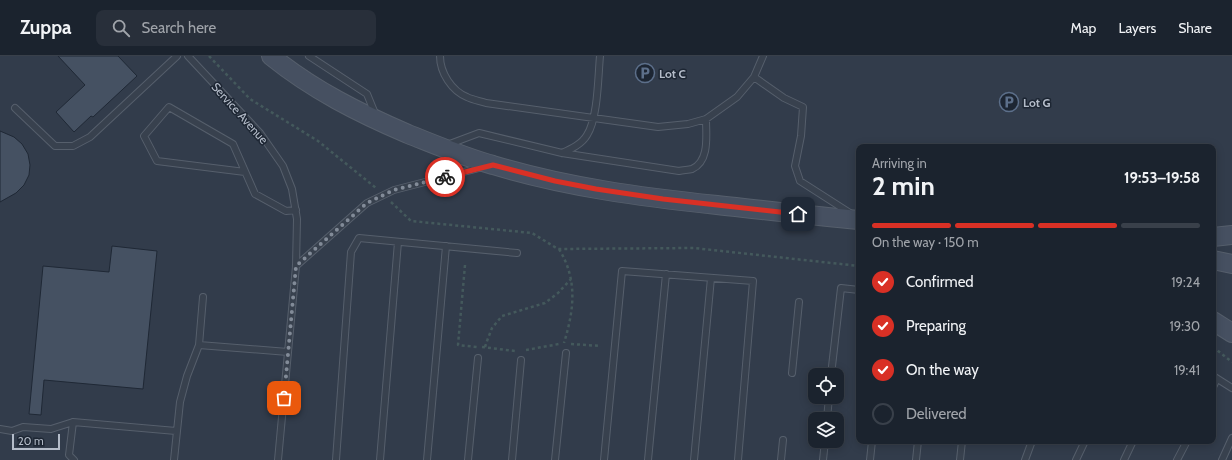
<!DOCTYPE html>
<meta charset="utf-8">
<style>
:root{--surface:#1b232e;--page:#282f3a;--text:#f1f3f6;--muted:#a0a4aa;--line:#39404a;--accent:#d93025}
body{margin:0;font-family:Cabin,sans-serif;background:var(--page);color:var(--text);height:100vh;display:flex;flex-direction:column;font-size:15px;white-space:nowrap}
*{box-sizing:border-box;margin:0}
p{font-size:13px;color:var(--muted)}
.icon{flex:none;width:22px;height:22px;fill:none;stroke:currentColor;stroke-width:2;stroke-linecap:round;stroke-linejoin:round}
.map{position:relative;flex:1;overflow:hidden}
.side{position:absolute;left:856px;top:88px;width:360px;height:300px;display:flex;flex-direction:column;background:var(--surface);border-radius:8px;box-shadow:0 2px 10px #0003,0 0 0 1px var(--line)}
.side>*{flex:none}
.fabs{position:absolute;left:808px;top:312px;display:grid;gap:8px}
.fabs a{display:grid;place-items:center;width:36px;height:36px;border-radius:8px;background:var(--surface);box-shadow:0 2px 10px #0003,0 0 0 1px var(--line);font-size:20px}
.scale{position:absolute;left:12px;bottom:10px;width:48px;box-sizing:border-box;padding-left:4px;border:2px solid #b4bcc9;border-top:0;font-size:11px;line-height:14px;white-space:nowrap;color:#b4bcc9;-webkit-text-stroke:3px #1d2633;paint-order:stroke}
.pin{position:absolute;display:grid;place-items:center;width:34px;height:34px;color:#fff;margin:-17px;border-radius:8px;box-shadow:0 2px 6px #0006}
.courier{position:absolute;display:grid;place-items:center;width:40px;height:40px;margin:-20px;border:3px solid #d93025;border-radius:50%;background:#fff;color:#222;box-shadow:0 1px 5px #0007}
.summary em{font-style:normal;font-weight:700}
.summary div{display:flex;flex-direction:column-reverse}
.summary{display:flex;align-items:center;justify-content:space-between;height:68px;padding:0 16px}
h1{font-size:26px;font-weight:700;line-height:30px}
.bar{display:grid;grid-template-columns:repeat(4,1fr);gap:6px 4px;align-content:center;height:48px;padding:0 16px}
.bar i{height:5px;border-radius:3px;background:var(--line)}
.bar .active{background:var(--accent)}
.bar p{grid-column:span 4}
ol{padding:0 16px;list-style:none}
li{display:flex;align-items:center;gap:12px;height:44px}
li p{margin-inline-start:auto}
li .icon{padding:4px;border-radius:50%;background:var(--accent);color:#fff;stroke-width:4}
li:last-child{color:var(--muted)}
li i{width:22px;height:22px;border:2px solid var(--line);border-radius:50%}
header{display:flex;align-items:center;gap:24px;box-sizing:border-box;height:56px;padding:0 20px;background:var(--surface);border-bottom:1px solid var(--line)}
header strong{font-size:19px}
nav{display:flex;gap:22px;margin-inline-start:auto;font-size:14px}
.search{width:280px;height:36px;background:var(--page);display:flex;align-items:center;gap:10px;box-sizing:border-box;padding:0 14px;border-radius:8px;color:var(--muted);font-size:15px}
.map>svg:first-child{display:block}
.airport{fill:#323c4b;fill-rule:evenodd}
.building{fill:#455162;stroke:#1f2835}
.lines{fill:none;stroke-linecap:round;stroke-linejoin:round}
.lane-casing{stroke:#565f6c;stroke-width:8}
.secondary-casing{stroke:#565f6c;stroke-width:20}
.path{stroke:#44595c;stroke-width:2.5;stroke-dasharray:3 3;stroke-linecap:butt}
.lane{stroke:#38414e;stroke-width:6}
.secondary{stroke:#465061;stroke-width:18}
.done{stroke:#828b98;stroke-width:4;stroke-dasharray:0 7.2}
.route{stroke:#d93025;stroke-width:5}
.labels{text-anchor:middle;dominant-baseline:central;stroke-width:3;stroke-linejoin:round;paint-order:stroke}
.poi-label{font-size:12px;font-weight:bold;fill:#b4bcc9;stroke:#1d2633;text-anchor:start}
.street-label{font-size:12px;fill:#b4bcc9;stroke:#1d2633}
</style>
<header>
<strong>Zuppa</strong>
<div class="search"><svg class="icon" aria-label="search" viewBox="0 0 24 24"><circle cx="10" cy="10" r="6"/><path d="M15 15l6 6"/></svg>Search here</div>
<nav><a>Map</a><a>Layers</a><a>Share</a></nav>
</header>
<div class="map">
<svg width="1232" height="404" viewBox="0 0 1232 404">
<rect width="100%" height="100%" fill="#242f3e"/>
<path class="airport" d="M0,0H1232V404H0ZM859,91H1213V385H859ZM815,319H837V341H815ZM815,363H837V385H815Z"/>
<path class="building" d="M58,0H118L137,20L93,61L91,60L74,76L56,56L85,29Z
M0,75L14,81L22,88L28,98L30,109L29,119L24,129L16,137L0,146Z
M112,190L157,195L143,333L44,324L41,359L29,358L43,210L109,216Z"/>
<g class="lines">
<g class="lane-casing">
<path id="lane" d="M188,0L260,77L283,110L292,133L297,163L296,210L278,404
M309,0L367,38L376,60
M440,0C440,17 452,35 467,41C473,44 480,45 486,47L658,71L688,68L706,63L737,41L754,21L763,0
M754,21L784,42L803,51L801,80L795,110L800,125L850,157
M15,52L55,90H73L90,81L177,0
M447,89L479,77L562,97L679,115C683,114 688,114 692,113C710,105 706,79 706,63
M562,97C571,93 582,88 587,79C598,62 598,21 600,0
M245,116L157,105L144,80L169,51L233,88L255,138L286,155L296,154
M296,210L367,147L394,134L483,111
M199,289L288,296
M792,317L799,246
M831,319L841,232L859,234
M1213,320L1232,332
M1213,331L1217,323
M827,363L829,341
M73,366L176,375
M0,373L12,375L23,371L51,373L73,366L69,399L74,404
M174,404L180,346L187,320L199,289L203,241
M336,404L351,196L359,182L517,197
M380,404L398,186
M427,404L446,190
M468,404L478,302
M512,404L521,304
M555,404L566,297
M604,404L622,215L753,225L738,404
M648,404L666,218
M694,404L711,222
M781,404L783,384
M823,404L825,385
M870,404L872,385
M916,404L918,385
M960,404L962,385
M1025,404L1032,385
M1076,404L1085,385
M1124,404L1133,385
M1177,404L1187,385
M1222,404L1232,382"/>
</g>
<g class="secondary-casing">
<path id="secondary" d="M271,0C313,34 359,57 408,78C436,89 464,101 493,109C566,131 641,141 717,149C764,154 811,160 859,164
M1213,181L1232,179
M1213,204L1232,208
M1213,265L1232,277"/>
</g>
<path class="path" d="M209,0L250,43L318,85L376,132
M391,146L411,165L532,177L558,193L694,192L859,210
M559,193C578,224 574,254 564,287
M465,209L458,289L477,291
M571,288L601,290
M482,291L515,295
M485,291L487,285L492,272L502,260L545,247L558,237L571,223
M1213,291L1232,306
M526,294L559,288"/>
<use href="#lane" class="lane"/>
<use href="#secondary" class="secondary"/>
</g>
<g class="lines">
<path class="done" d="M284,342L296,210L367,147L394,134L445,121"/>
<path class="route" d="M445,121L493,109L555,125L596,133L663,143L798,158"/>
</g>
<defs>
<g id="parking-ring" transform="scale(1)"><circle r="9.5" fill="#1d2633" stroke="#5c6f8a" stroke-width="1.5"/><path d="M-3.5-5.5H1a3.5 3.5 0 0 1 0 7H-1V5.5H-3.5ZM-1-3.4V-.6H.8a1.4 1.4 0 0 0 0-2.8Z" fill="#5c6f8a"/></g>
</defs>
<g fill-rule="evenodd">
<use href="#parking-ring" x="645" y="17"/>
<use href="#parking-ring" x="1009" y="46"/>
</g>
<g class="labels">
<g class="poi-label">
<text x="659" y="17">Lot C</text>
<text x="1023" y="46">Lot G</text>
</g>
<g class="street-label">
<text transform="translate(240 57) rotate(48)">Service Avenue</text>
</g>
</g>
</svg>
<div class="fabs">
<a><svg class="icon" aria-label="locate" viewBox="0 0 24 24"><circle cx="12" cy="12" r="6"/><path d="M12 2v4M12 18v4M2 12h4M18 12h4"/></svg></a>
<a><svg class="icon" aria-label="layers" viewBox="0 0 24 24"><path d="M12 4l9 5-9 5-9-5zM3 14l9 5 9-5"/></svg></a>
</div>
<div class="scale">20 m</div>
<div class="pin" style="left:284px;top:342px;background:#ea580c"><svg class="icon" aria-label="bag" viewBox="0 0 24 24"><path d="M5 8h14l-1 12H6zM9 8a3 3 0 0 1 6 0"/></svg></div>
<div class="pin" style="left:798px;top:158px;background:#1f2937"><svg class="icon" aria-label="home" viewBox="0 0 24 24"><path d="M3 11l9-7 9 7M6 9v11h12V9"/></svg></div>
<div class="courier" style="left:445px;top:121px"><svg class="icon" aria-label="bike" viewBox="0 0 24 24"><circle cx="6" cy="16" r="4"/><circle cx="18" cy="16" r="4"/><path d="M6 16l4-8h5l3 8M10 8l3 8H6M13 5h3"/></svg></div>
<section class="side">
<div class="summary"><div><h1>2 min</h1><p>Arriving in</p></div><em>19:53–19:58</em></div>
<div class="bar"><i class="active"></i><i class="active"></i><i class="active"></i><i></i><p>On the way · 150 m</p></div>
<ol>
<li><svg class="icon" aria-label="check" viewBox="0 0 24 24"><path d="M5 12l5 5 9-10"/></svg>Confirmed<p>19:24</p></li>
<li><svg class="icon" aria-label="check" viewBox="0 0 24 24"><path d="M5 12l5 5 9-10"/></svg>Preparing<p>19:30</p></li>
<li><svg class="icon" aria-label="check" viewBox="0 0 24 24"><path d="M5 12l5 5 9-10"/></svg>On the way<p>19:41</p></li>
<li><i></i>Delivered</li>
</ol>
</section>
</div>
